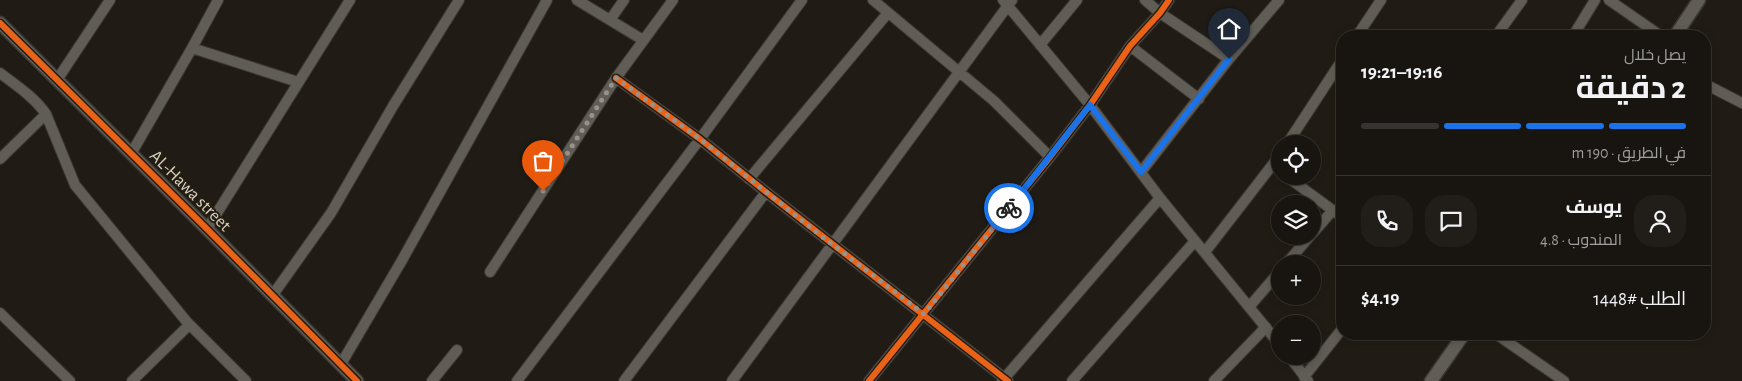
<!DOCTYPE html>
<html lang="ar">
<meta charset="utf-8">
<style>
:root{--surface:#181510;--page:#211e19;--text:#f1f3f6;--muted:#9f9f9f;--line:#363430;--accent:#1a73e8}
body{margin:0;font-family:"Alegreya Sans",Cairo,sans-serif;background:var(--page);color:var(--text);direction:rtl;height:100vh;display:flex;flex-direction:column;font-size:19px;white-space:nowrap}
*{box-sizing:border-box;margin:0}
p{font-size:16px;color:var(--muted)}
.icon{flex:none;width:28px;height:28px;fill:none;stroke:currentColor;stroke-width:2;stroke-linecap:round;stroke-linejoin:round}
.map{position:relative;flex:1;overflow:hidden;direction:ltr}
.sheet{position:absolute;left:1336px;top:30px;width:375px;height:310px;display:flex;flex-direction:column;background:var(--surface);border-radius:20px;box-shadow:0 2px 8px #0003,0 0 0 1px var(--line);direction:rtl}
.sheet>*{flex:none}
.buttons{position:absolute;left:1271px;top:135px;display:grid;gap:10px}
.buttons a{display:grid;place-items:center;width:50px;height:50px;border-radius:50%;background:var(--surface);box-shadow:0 2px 8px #0003,0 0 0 1px var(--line);font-size:25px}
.pin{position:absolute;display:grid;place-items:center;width:42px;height:42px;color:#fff;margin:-51px -21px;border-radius:50% 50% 50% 0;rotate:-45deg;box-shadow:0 0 5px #0007}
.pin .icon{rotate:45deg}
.courier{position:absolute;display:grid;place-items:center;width:50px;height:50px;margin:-25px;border:4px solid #1a73e8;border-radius:50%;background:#fff;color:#222;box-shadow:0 1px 6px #0007}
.summary em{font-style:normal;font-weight:700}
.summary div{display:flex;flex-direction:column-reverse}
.summary{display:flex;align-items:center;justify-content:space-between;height:85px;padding:0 25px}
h1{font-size:32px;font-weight:700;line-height:38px}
.bar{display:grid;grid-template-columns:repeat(4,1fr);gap:8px 5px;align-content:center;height:60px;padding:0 25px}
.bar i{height:6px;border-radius:4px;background:var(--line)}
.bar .current{background:var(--accent)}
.bar p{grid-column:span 4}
.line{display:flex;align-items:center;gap:12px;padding:0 25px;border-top:1px solid var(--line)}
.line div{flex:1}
.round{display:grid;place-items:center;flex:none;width:52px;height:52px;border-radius:20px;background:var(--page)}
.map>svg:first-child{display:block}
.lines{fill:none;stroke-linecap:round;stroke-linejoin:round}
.minor-casing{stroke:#3b3732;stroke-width:12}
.tertiary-casing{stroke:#3b3732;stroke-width:15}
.minor{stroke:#605d57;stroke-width:10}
.tertiary{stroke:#605d57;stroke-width:12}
.cycleway-casing{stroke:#251d10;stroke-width:9}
.cycleway{stroke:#ea6118;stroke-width:6}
.done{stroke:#97928a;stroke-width:5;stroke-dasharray:0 9}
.route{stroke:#1a73e8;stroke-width:6}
.labels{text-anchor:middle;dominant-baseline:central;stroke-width:4;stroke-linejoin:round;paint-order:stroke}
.street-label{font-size:18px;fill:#d7d2c9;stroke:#251d10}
</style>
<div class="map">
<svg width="1742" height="381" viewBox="0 0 1742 381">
<rect width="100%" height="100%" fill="#201c15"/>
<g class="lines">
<g class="minor-casing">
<path id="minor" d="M577,0L643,40
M873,0L994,101L1050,157
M1003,0L1090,105L1160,198L1280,345
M1145,0L1160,13L1229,59
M1609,0L1661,36
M610,20L624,0
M1357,36L1381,0
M1496,36L1522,0
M1573,36L1595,0
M1040,45L1077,0
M1130,46L1199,99
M192,48L298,82
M0,73C17,86 34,97 46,114L75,185L187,322L246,381
M616,78L700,139L766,192L1008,381
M57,80L110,0
M1705,84L1742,103
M1287,144L1342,60
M131,154L192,48L218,0
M0,159L46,114
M1141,172L1229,59L1279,0
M1286,176L1342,217
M749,179L887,14
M207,229L350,0
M1312,234L1333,210
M1205,252L1280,155
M1286,264L1310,236
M490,272L616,78L673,0
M272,296L331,213L393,106L459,0
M1249,307L1280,271
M0,313L70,381
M1496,334L1564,381
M1289,356L1308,381
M341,364L401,262L547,0
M1304,377L1342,329
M132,381L189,325
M432,381L457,350
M517,381L700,139L802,0
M624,381L766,192
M732,381L1012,0
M869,381L1050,157L1090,105L1130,46L1160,13L1169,0
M1002,381L1160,198
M1072,381L1195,241
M1214,381L1266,327"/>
</g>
<g class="tertiary-casing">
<path id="tertiary" d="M0,23L207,229L357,381
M1675,36L1699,0
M1431,381L1464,334"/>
</g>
<use href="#minor" class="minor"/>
<use href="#tertiary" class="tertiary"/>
<g class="cycleway-casing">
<path id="cycleway" d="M0,23L207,229L357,381
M616,78L700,139L766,192L1008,381
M869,381L1050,157L1090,105L1130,46L1160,13L1169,0"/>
</g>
<use href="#cycleway" class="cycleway"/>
</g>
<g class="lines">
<path class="done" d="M543,191L616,78L700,139L820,235L924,314L1009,208"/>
<path class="route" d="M1009,208L1090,105L1141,172L1229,59"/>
</g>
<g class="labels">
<g class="street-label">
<text transform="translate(190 191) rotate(45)">AL-Hawa street</text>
</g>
</g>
</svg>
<div class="buttons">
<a><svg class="icon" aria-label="locate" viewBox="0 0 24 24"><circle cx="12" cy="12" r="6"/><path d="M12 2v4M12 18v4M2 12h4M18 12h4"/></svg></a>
<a><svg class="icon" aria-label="layers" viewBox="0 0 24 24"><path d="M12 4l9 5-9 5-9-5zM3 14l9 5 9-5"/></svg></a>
<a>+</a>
<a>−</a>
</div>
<div class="pin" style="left:543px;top:191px;background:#ea580c"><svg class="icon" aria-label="bag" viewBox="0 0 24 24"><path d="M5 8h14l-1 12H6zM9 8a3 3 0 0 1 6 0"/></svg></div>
<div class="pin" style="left:1229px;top:59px;background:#1f2937"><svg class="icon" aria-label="home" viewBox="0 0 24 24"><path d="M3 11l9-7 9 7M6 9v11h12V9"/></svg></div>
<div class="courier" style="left:1009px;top:208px"><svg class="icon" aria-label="bike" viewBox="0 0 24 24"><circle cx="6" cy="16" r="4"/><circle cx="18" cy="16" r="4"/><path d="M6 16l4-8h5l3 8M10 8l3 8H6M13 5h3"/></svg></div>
<section class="sheet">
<div class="summary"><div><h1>2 دقيقة</h1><p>يصل خلال</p></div><em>19:16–19:21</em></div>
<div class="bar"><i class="current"></i><i class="current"></i><i class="current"></i><i></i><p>في الطريق · 190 m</p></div>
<div class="line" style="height:90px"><a class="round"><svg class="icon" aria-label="person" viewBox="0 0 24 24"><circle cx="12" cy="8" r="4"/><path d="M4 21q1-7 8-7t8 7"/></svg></a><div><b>يوسف</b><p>المندوب · 4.8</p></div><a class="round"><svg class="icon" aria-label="chat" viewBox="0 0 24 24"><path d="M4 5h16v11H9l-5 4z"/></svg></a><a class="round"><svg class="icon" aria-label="phone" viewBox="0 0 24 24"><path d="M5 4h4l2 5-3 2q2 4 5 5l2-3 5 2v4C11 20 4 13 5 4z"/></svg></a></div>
<div class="line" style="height:65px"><div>الطلب #1448</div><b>$4.19</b></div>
</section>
</div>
